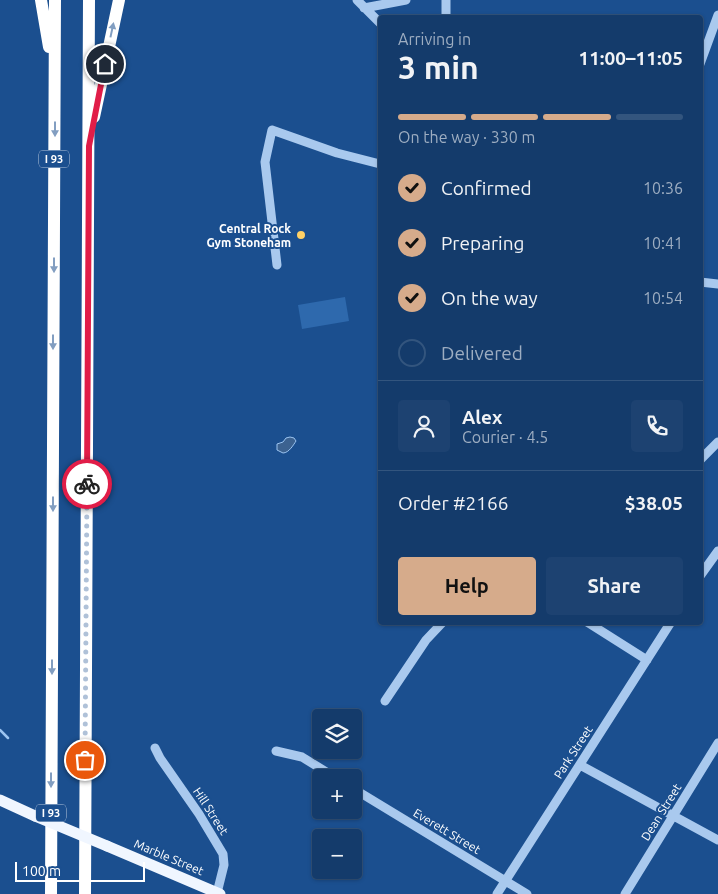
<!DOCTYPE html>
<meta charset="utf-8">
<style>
:root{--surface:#143b6b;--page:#1d4271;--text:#f1f3f6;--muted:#9dadc1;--line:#33557e;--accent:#d6ab8b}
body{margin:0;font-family:Ubuntu,sans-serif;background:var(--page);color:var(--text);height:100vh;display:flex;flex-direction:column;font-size:19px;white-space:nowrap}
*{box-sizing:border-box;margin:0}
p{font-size:16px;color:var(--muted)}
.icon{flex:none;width:28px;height:28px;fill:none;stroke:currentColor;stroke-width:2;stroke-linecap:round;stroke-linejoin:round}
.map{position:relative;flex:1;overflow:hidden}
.panel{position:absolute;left:378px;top:15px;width:325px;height:610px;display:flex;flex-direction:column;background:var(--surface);border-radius:5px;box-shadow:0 1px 4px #0004,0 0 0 1px var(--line)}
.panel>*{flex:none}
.buttons{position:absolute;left:312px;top:709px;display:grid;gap:10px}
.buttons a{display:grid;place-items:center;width:50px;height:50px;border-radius:5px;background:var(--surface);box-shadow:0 1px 4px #0004,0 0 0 1px var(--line);font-size:25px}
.scale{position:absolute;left:15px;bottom:12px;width:130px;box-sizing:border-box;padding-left:5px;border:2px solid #fff;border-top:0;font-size:14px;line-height:18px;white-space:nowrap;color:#fff;-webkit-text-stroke:4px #1b4f8f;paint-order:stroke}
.pin{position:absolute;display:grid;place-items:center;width:42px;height:42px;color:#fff;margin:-21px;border:2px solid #fff;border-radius:50%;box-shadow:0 1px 5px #0007}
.courier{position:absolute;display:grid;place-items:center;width:50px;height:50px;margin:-25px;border:4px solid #e11d48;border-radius:50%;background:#fff;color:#222;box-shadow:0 1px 6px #0007}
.overview em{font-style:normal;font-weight:700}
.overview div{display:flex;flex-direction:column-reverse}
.overview{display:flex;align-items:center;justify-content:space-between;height:85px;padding:0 20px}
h1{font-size:32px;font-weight:700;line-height:38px}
.bar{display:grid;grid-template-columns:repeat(4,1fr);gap:8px 5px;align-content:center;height:60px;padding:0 20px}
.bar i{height:6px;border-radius:4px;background:var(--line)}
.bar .active{background:var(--accent)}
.bar p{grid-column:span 4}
.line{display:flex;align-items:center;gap:12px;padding:0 20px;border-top:1px solid var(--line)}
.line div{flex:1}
.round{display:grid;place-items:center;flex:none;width:52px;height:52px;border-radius:5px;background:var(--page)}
ol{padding:0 20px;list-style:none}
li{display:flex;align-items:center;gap:15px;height:55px}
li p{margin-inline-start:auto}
li .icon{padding:5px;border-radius:50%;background:var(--accent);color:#111;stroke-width:4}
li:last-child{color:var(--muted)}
li i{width:28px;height:28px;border:2px solid var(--line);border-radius:50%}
.primary-button{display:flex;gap:10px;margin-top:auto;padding:10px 20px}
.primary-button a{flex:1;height:58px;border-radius:5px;background:var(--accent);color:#111;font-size:20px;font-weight:700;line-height:58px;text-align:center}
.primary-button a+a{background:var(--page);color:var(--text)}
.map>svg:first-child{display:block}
.green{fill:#2e69ad}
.water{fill:#3c6290;stroke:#9cc4f0}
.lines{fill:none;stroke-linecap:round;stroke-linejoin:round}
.stream{stroke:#9cc4f0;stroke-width:2.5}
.minor{stroke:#a9c9ee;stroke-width:9}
.major{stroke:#f0f6ff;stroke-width:11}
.highway{stroke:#fff;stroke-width:12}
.major-bridge{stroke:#f0f6ff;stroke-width:11}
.oneway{fill:#829ec1}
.done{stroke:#afc1d8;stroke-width:5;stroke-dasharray:0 9}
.route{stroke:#e11d48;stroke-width:6}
.poi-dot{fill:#ffd166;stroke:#1b4f8f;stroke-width:2}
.labels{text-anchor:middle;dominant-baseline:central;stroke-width:4;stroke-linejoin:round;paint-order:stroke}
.shield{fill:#1b4f8f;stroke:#bbcadd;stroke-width:1}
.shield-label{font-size:11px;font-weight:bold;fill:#fff}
.poi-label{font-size:12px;font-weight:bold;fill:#fff;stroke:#1b4f8f;text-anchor:end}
.street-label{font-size:12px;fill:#fff;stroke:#1b4f8f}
</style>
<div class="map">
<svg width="718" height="894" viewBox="0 0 718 894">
<rect width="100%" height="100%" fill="#1b4f8f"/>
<path class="green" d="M345,297L349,321L302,329L298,305Z"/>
<path class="water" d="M290,437L294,438L296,441C294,444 289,453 283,453L277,450V444L283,442L286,438Z"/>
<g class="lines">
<path class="stream" d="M0,730L8,738"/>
<path class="minor" d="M357,0L380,23
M446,0V18
M364,8L406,0
M700,64L718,15
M277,265L265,162L272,130L337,153L380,164
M700,282L718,284
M700,460L718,442
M700,576L718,551
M587,622L647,660
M385,701L426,640L443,622
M155,748L160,758L199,814L223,854L224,865L217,893
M276,751L302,757L336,778
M580,765L718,840
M354,789L527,894
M497,894L671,622
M625,894L718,743"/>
<path class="major" d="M0,800L35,816
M107,846L220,894"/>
<path class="highway" d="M41,0L49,47
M94,117L119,0
M51,894L55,0
M85,894L89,0"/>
<path class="major-bridge" d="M35,816L107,846"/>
</g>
<defs><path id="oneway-solid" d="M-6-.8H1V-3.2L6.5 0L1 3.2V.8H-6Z" transform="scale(1.25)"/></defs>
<g class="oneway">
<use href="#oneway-solid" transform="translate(112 30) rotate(-78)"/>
<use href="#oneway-solid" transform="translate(55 129) rotate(90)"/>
<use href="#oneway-solid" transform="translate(54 265) rotate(90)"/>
<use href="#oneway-solid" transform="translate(53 342) rotate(90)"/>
<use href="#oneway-solid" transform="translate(53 504) rotate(90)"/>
<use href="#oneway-solid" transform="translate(52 667) rotate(90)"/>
<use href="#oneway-solid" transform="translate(51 780) rotate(90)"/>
</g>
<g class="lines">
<path class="done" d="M85,760L87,484"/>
<path class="route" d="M87,484L89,146L105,64"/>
</g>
<circle class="poi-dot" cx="301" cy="235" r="5"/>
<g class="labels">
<g class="shield">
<rect x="39" y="150.5" width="30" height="17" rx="4"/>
<rect x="36" y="804.5" width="30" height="17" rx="4"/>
</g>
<g class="shield-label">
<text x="54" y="159">I 93</text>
<text x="51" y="813">I 93</text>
</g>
<g class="poi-label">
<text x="291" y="228">Central Rock<tspan x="291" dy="14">Gym Stoneham</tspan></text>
</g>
<g class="street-label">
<text transform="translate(573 752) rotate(-57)">Park Street</text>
<text transform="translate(211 811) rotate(57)">Hill Street</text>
<text transform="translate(661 812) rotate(-58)">Dean Street</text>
<text transform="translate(447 831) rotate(31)">Everett Street</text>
<text transform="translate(169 857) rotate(23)">Marble Street</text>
</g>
</g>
</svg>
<div class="buttons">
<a><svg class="icon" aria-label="layers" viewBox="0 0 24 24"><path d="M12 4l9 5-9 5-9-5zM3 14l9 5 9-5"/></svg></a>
<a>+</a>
<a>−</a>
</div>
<div class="scale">100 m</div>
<div class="pin" style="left:85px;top:760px;background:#ea580c"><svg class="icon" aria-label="bag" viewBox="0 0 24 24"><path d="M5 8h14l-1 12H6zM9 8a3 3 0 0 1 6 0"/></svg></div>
<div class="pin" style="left:105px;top:64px;background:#1f2937"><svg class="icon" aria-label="home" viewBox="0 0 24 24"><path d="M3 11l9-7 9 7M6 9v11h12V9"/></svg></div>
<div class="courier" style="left:87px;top:484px"><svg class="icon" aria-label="bike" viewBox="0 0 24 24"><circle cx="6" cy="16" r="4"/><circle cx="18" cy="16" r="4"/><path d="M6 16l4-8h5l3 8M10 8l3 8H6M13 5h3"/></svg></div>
<section class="panel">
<div class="overview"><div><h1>3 min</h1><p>Arriving in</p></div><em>11:00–11:05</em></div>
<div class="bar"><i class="active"></i><i class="active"></i><i class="active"></i><i></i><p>On the way · 330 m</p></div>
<ol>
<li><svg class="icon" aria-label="check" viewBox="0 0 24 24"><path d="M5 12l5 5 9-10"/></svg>Confirmed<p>10:36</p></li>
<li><svg class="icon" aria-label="check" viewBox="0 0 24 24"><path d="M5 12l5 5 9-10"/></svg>Preparing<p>10:41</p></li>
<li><svg class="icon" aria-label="check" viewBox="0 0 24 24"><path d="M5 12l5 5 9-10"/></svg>On the way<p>10:54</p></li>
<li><i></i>Delivered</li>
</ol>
<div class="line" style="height:90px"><a class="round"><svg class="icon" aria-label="person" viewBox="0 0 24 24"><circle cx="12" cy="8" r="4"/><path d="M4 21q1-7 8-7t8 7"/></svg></a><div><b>Alex</b><p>Courier · 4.5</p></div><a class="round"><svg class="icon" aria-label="phone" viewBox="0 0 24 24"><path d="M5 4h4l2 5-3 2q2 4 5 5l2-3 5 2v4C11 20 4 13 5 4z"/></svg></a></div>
<div class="line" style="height:65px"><div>Order #2166</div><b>$38.05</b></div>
<div class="primary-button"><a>Help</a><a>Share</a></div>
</section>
</div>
